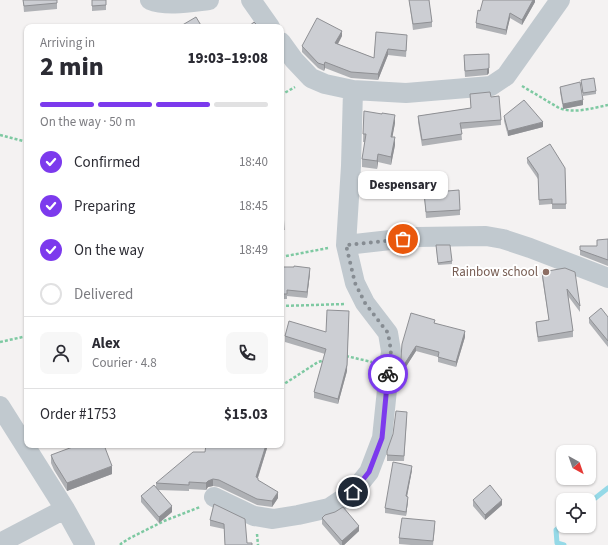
<!DOCTYPE html>
<meta charset="utf-8">
<style>
:root{--surface:#fff;--page:#f7f7f7;--text:#2b2b33;--muted:#7c7c81;--line:#e1e1e2;--accent:#7c3aed}
body{margin:0;font-family:"Source Sans 3",sans-serif;background:var(--page);color:var(--text);height:100vh;display:flex;flex-direction:column;font-size:15px;white-space:nowrap}
*{box-sizing:border-box;margin:0}
p{font-size:13px;color:var(--muted)}
.icon{flex:none;width:22px;height:22px;fill:none;stroke:currentColor;stroke-width:2;stroke-linecap:round;stroke-linejoin:round}
.map{position:relative;flex:1;overflow:hidden}
.details{position:absolute;left:24px;top:24px;width:260px;height:424px;display:flex;flex-direction:column;background:var(--surface);border-radius:8px;box-shadow:0 1px 3px #0004}
.details>*{flex:none}
.needle{width:26px;rotate:140deg}
.buttons{position:absolute;left:556px;top:445px;display:grid;gap:8px}
.buttons a{display:grid;place-items:center;width:40px;height:40px;border-radius:8px;background:var(--surface);box-shadow:0 1px 3px #0004;font-size:20px}
.pin{position:absolute;display:grid;place-items:center;width:34px;height:34px;color:#fff;margin:-17px;border:2px solid #fff;border-radius:50%;box-shadow:0 1px 4px #0007}
.courier{position:absolute;display:grid;place-items:center;width:40px;height:40px;margin:-20px;border:3px solid #7c3aed;border-radius:50%;background:#fff;color:#222;box-shadow:0 1px 5px #0007}
.bubble{position:absolute;height:28px;border-radius:8px;background:var(--surface);box-shadow:0 1px 3px #0004;font-size:13px;font-weight:800;line-height:28px;text-align:center}
.head em{font-style:normal;font-weight:800}
.head div{display:flex;flex-direction:column-reverse}
.head{display:flex;align-items:center;justify-content:space-between;height:68px;padding:0 16px}
h1{font-size:26px;font-weight:800;line-height:30px}
.bar{display:grid;grid-template-columns:repeat(4,1fr);gap:6px 4px;align-content:center;height:48px;padding:0 16px}
.bar i{height:5px;border-radius:3px;background:var(--line)}
.bar .current{background:var(--accent)}
.bar p{grid-column:span 4}
.line{display:flex;align-items:center;gap:10px;padding:0 16px;border-top:1px solid var(--line)}
.line div{flex:1}
.round{display:grid;place-items:center;flex:none;width:42px;height:42px;border-radius:8px;background:var(--page)}
ol{padding:0 16px;list-style:none}
li{display:flex;align-items:center;gap:12px;height:44px}
li p{margin-inline-start:auto}
li .icon{padding:4px;border-radius:50%;background:var(--accent);color:#fff;stroke-width:4}
li:last-child{color:var(--muted)}
li i{width:22px;height:22px;border:2px solid var(--line);border-radius:50%}
.map>svg:first-child{display:block}
.lines{fill:none;stroke-linecap:round;stroke-linejoin:round}
.stream{stroke:#95d9e7;stroke-width:5}
.path{stroke:#7ec9a2;stroke-width:2.5;stroke-dasharray:3 2;stroke-linecap:butt}
.minor{stroke:#c1c9cf;stroke-width:20}
.wall{fill:#afb1b5}
.shaded-wall{fill:#8f9094}
.building{fill:#ccced3;stroke:#8f9094}
.done{stroke:#868c92;stroke-width:4;stroke-dasharray:0 7.2}
.route{stroke:#7c3aed;stroke-width:5}
.education-dot{fill:#8d6e63;stroke:#fff;stroke-width:1.5}
.labels{text-anchor:middle;dominant-baseline:central;stroke-width:4;stroke-linejoin:round;paint-order:stroke}
.education-label{font-size:13px;fill:#785e54;stroke:#fff;text-anchor:end}
</style>
<div class="map">
<svg width="608" height="545" viewBox="0 0 608 545">
<rect width="100%" height="100%" fill="#f4f2f2"/>
<g class="lines">
<path class="stream" d="M589,503L608,488
M563,524L556,530L557,543L564,545"/>
<path class="path" d="M522,86L559,108C574,114 593,108 608,105
M281,95L295,87
M0,135L27,142
M281,257L328,248
M281,306L346,304
M0,342L27,336
M346,356L372,362
M281,386L318,362L325,360
M257,534L258,545
M120,545L122,543L130,538L164,521L200,507"/>
<path class="minor" d="M150,0C167,7 192,2 209,0
M251,0L270,27
M281,42L294,60L311,78L325,84L353,90L406,93L491,86L506,76L560,0
M346,245L417,237L486,236L503,239L530,248L608,278
M0,406L65,509L85,545
M214,497L254,516L273,519L298,515L329,508L353,492L369,472L382,438L391,351L388,333L365,303L355,283L346,245L351,166L353,90
M0,543L65,509"/>
</g>
<path class="wall" d="M23,0H57V9L24,12Z
M92,0H106V10L92,11Z
M409,0H429L432,22V27L413,30Z
M535,0V2L522,25L510,18L506,35L476,28V23L480,11Z
M376,32L407,40L406,57L388,55L378,80L351,78L325,68L324,71L318,68L302,52V46L342,36L338,44L374,58Z
M489,54V73L487,75L465,77L464,61Z
M581,80L596,91V94L583,96Z
M560,87L583,105L563,109L560,92Z
M470,94L491,97L501,120V125L461,129L462,140L422,146L418,122V116L471,108Z
M364,111L395,123L392,137L395,145L391,165L378,162L377,169L362,167V159L365,142H363Z
M504,116L543,127L508,136L504,121Z
M527,158L565,168L566,209H552V204L539,205L538,179L527,163Z
M424,193L460,210V215L426,218Z
M281,210H283L284,233H281Z
M608,239V266L580,255V246H597Z
M436,245L452,261V264L438,265Z
M281,267L310,273L307,298L287,296V299H281Z
M565,268L580,306V312L568,296L573,331V337L538,342L536,328V322L549,321L542,277V272Z
M608,317V347L589,323V318Z
M435,323L465,337L456,367L438,362V357L416,351L400,376L402,344Z
M326,332L347,371L338,404L314,398V392L325,354L285,342V336Z
M407,417L404,461H387V451Z
M268,445L258,478V480L278,498L272,507L257,505L219,487L213,486L208,487L206,490L189,489V491L158,490L172,512L159,523L141,502V496L156,487V483L205,452Z
M51,455L112,474L67,491L54,470L51,463Z
M412,470L407,497L408,501L406,516L385,513V508Z
M473,500L502,505L485,520L473,506Z
M214,504L247,543L252,545H225L224,529L210,526V520Z
M322,518L359,531L344,545H340L322,524Z
M435,527L433,545H411L399,544V538Z"/>
<path class="shaded-wall" d="M533,0H535V2L522,25V20Z
M510,13V18L506,35V30Z
M342,31V36L335,49V43Z
M388,49V55L378,80V74Z
M325,62V68L324,71V65Z
M489,68V73L487,75V69Z
M583,100V105L563,109V104Z
M395,115V123L391,145V137Z
M543,122V127L508,136V131Z
M395,137V145L391,165V157Z
M378,154V162L377,169V161Z
M310,268V273L307,298V292Z
M349,311L347,371L338,404V399Z
M465,331V337L456,367V362Z
M416,346V351L400,376V371Z
M266,445H268L256,483V477Z
M112,466V474L67,491V483Z
M412,466V470L406,501V496Z
M213,479V486L208,487L206,490V483L208,481Z
M278,492V498L272,507V501Z
M408,497V501L406,516V512Z
M502,500V505L485,520V515Z
M172,506V512L159,523V517Z
M359,526V531L344,545H342V541Z"/>
<path class="building" d="M23,0H57V3L24,6Z
M92,0H106V5L92,6Z
M409,0H429L432,22L413,24Z
M483,0H533L522,20L510,13L506,30L476,23L478,10L480,11Z
M196,17L202,27H179Z
M317,18L342,31L335,43L374,58L376,32L407,35L406,51L388,49L378,74L351,72L325,62L324,65L318,63L302,46Z
M254,22L259,27H248Z
M489,54V68L487,69L465,71L464,55Z
M594,78L596,91L583,93L581,80Z
M580,82L583,100L563,104L560,87Z
M490,92L491,97L499,96L501,120L460,123L462,134L422,140L418,116L471,108L470,94Z
M524,100L543,122L508,131L504,116Z
M364,111L382,114V113L395,115L391,137H395L391,157L378,154L377,161L362,159L366,134H363Z
M550,144L565,168L566,204H552V199L539,200L538,174L527,158Z
M459,190L460,210L426,212L424,193Z
M281,210H283L284,230L281,231Z
M608,239V260L580,250V246H597V240Z
M436,245H450L452,261L438,263Z
M294,266L310,268L307,292L287,290V294H281V267H294Z
M565,268L575,272L580,306L567,289L573,331L538,337L536,322L549,320L542,272Z
M601,308L608,317V341L589,318Z
M327,310L349,311L347,365L338,399L314,392L326,349L285,336L289,321L326,332Z
M411,313L435,320L434,323L465,331L456,362L438,357L439,352L416,346L400,371L402,344Z
M396,411L407,412L404,456L387,455V451L393,434Z
M78,445H104L112,466L67,483L54,462L51,455Z
M206,445H266L256,477L258,478V480L278,492L272,501L257,499L219,480L213,479L208,481L206,483L189,482V485L156,483L193,452H205Z
M393,462L412,466L406,496L408,497L406,512L385,508Z
M154,485L172,506L159,517L141,496Z
M490,485L502,500L485,515L473,500Z
M214,504L245,519L247,543H252V545H225L224,524L210,520Z
M343,507L359,526L342,541L322,518L325,515L335,512Z
M402,518L435,521L433,541L399,538Z"/>
<g class="lines">
<path class="done" d="M388,374L391,351L388,333L365,303L355,283L346,245L403,239"/>
<path class="route" d="M353,492L369,472L382,438L388,374"/>
</g>
<circle class="education-dot" cx="546" cy="272" r="4"/>
<g class="labels">
<g class="education-label">
<text x="538" y="272">Rainbow school</text>
</g>
</g>
</svg>
<div class="buttons">
<a><svg class="needle" viewBox="-14 -14 28 28"><path d="M0-13l5 13h-10z" fill="#e53935"/><path d="M0 13l5-13h-10z" fill="#7c7c81"/></svg></a>
<a><svg class="icon" aria-label="locate" viewBox="0 0 24 24"><circle cx="12" cy="12" r="6"/><path d="M12 2v4M12 18v4M2 12h4M18 12h4"/></svg></a>
</div>
<div class="pin" style="left:403px;top:239px;background:#ea580c"><svg class="icon" aria-label="bag" viewBox="0 0 24 24"><path d="M5 8h14l-1 12H6zM9 8a3 3 0 0 1 6 0"/></svg></div>
<div class="pin" style="left:353px;top:492px;background:#1f2937"><svg class="icon" aria-label="home" viewBox="0 0 24 24"><path d="M3 11l9-7 9 7M6 9v11h12V9"/></svg></div>
<div class="courier" style="left:388px;top:374px"><svg class="icon" aria-label="bike" viewBox="0 0 24 24"><circle cx="6" cy="16" r="4"/><circle cx="18" cy="16" r="4"/><path d="M6 16l4-8h5l3 8M10 8l3 8H6M13 5h3"/></svg></div>
<div class="bubble" style="left:358px;top:171px;width:90px">Despensary</div>
<section class="details">
<div class="head"><div><h1>2 min</h1><p>Arriving in</p></div><em>19:03–19:08</em></div>
<div class="bar"><i class="current"></i><i class="current"></i><i class="current"></i><i></i><p>On the way · 50 m</p></div>
<ol>
<li><svg class="icon" aria-label="check" viewBox="0 0 24 24"><path d="M5 12l5 5 9-10"/></svg>Confirmed<p>18:40</p></li>
<li><svg class="icon" aria-label="check" viewBox="0 0 24 24"><path d="M5 12l5 5 9-10"/></svg>Preparing<p>18:45</p></li>
<li><svg class="icon" aria-label="check" viewBox="0 0 24 24"><path d="M5 12l5 5 9-10"/></svg>On the way<p>18:49</p></li>
<li><i></i>Delivered</li>
</ol>
<div class="line" style="height:72px"><a class="round"><svg class="icon" aria-label="person" viewBox="0 0 24 24"><circle cx="12" cy="8" r="4"/><path d="M4 21q1-7 8-7t8 7"/></svg></a><div><b>Alex</b><p>Courier · 4.8</p></div><a class="round"><svg class="icon" aria-label="phone" viewBox="0 0 24 24"><path d="M5 4h4l2 5-3 2q2 4 5 5l2-3 5 2v4C11 20 4 13 5 4z"/></svg></a></div>
<div class="line" style="height:52px"><div>Order #1753</div><b>$15.03</b></div>
</section>
</div>
